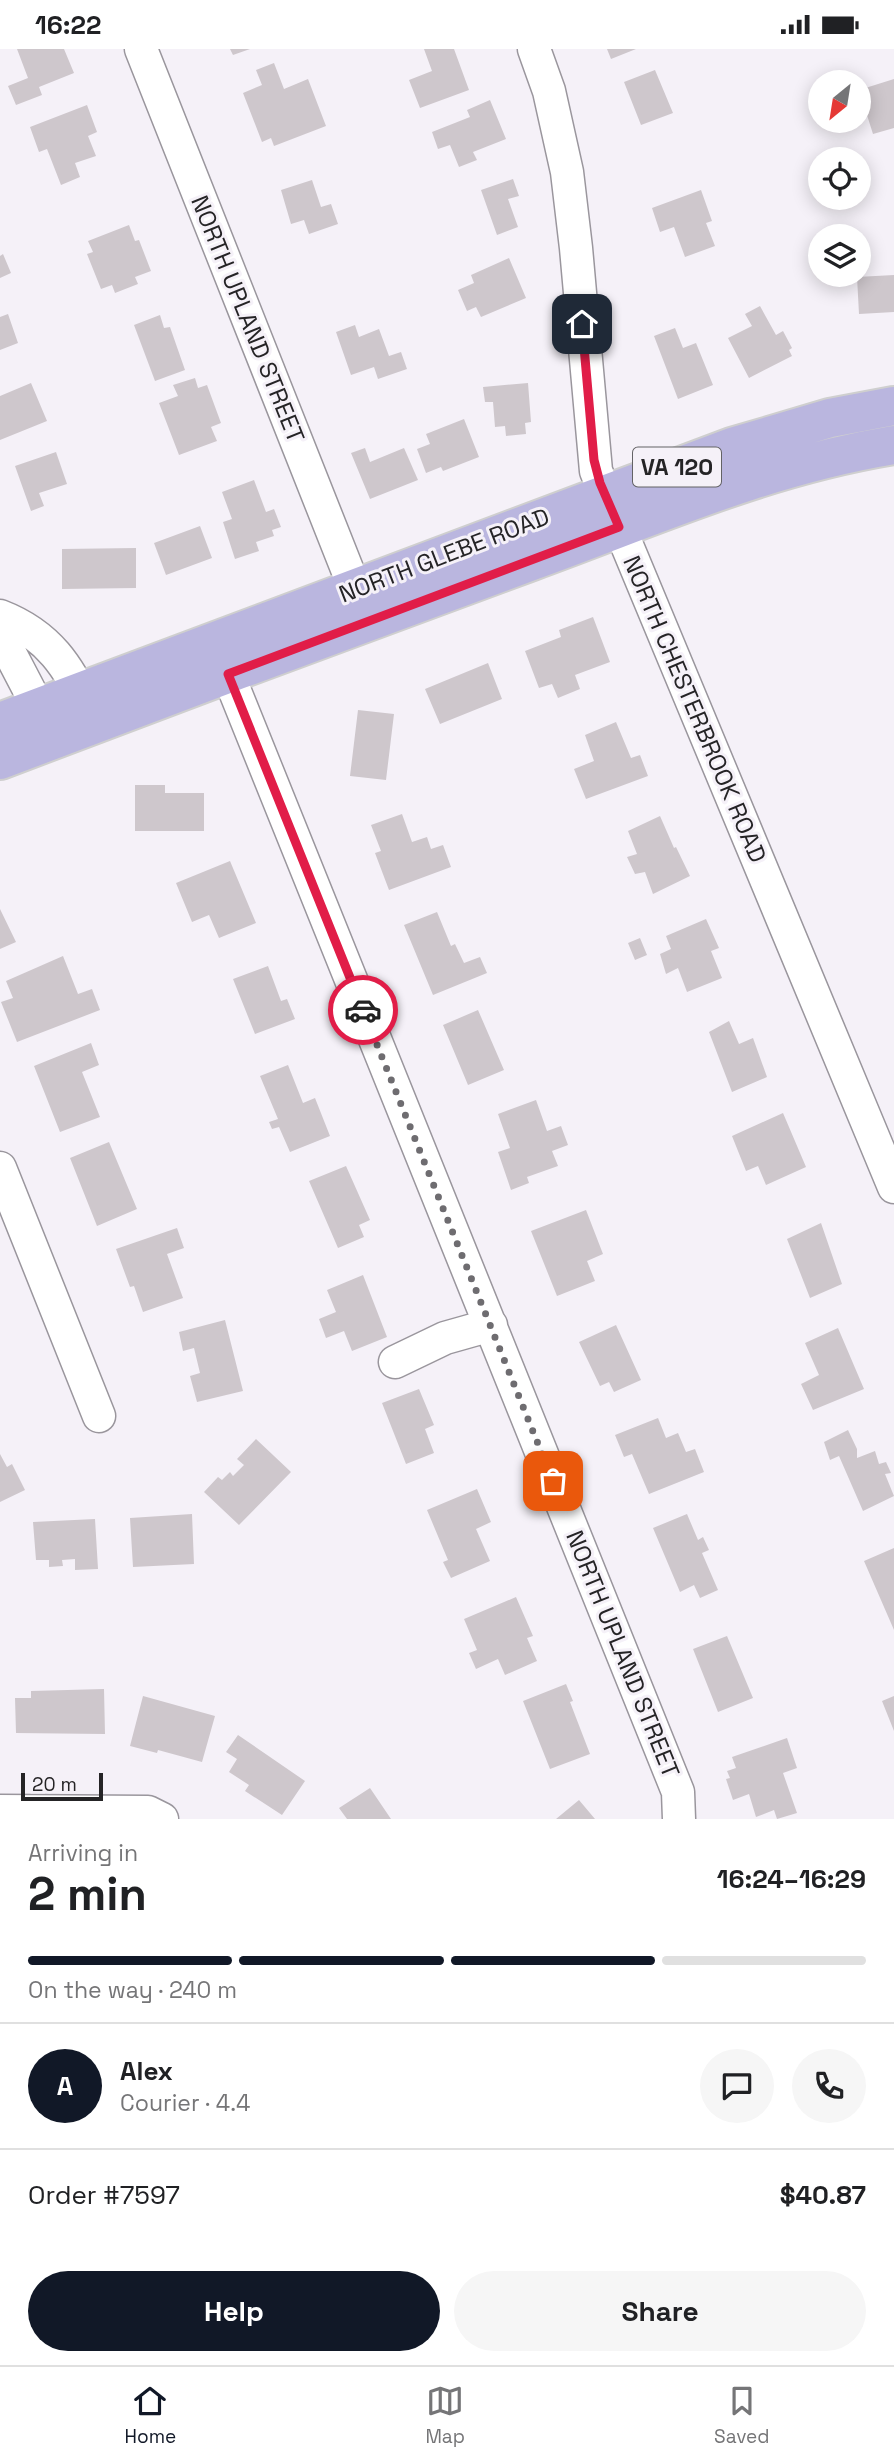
<!DOCTYPE html>
<meta charset="utf-8">
<style>
:root{--surface:#fff;--page:#f6f6f6;--text:#202124;--muted:#757577;--line:#e0e0e0;--accent:#111827}
body{margin:0;font-family:"Space Grotesk",sans-serif;background:var(--page);color:var(--text);height:100vh;display:flex;flex-direction:column;font-size:26px;white-space:nowrap}
*{box-sizing:border-box;margin:0}
p{font-size:23px;color:var(--muted)}
.icon{flex:none;width:38px;height:38px;fill:none;stroke:currentColor;stroke-width:2;stroke-linecap:round;stroke-linejoin:round}
.map{position:relative;height:1770px;overflow:hidden}
.details{display:flex;flex-direction:column;background:var(--surface);flex:1}
.details>*{flex:none}
.needle{width:46px;rotate:210deg}
.buttons{position:absolute;left:808px;top:21px;display:grid;gap:14px}
.buttons a{display:grid;place-items:center;width:63px;height:63px;border-radius:50%;background:var(--surface);box-shadow:0 4px 18px #0003;font-size:35px}
.scale{position:absolute;left:21px;bottom:18px;width:82px;box-sizing:border-box;padding-left:7px;border:4px solid #252426;border-top:0;font-size:19px;line-height:24px;white-space:nowrap;color:#252426;-webkit-text-stroke:5px #f5f1f8;paint-order:stroke}
.pin{position:absolute;display:grid;place-items:center;width:60px;height:60px;color:#fff;margin:-30px;border-radius:14px;box-shadow:0 4px 10px #0006}
.courier{position:absolute;display:grid;place-items:center;width:70px;height:70px;margin:-35px;border:5px solid #e11d48;border-radius:50%;background:#fff;color:#222;box-shadow:0 2px 9px #0007}
.head em{font-style:normal;font-weight:700}
.head div{display:flex;flex-direction:column-reverse}
.head{display:flex;align-items:center;justify-content:space-between;height:119px;padding:0 28px}
h1{font-size:46px;font-weight:700;line-height:52px}
.bar{display:grid;grid-template-columns:repeat(4,1fr);gap:10px 7px;align-content:center;height:84px;padding:0 28px}
.bar i{height:9px;border-radius:5px;background:var(--line)}
.bar .active{background:var(--accent)}
.bar p{grid-column:span 4}
.line{display:flex;align-items:center;gap:18px;padding:0 28px;border-top:2px solid var(--line)}
.line div{flex:1}
.round{display:grid;place-items:center;flex:none;width:74px;height:74px;border-radius:37px;background:var(--page)}
.cta{display:flex;gap:14px;margin-top:auto;padding:14px 28px}
.cta a{flex:1;height:80px;border-radius:42px;background:var(--accent);color:#fff;font-size:28px;font-weight:700;line-height:80px;text-align:center}
.cta a+a{background:var(--page);color:var(--text)}
.status{display:flex;justify-content:space-between;align-items:center;height:49px;padding:0 35px;background:var(--surface);direction:ltr}
.status svg{height:19px;fill:currentColor}
.dock{display:flex;justify-content:space-around;align-items:center;height:98px;border-top:2px solid var(--line);background:var(--surface);font-size:19px;color:var(--muted)}
.dock a{display:grid;justify-items:center;gap:4px}
.dock .active{color:var(--accent)}
.map>svg:first-child{display:block}
.building{fill:#cec7cc}
.lines{fill:none;stroke-linecap:round;stroke-linejoin:round}
.minor-casing{stroke:#9a969d;stroke-width:35}
.major-casing{stroke:#cfcfcf;stroke-width:42}
.minor{stroke:#fff;stroke-width:32}
.major{stroke:#bab6df;stroke-width:38}
.done{stroke:#6e6c70;stroke-width:7;stroke-dasharray:0 12.6}
.route{stroke:#e11d48;stroke-width:9}
.labels{text-anchor:middle;dominant-baseline:central;stroke-width:6;stroke-linejoin:round;paint-order:stroke}
.shield{fill:#f5f1f8;stroke:#636265;stroke-width:2}
.shield-label{font-size:23px;font-weight:bold;fill:#252426}
.street-label{font-size:24px;fill:#252426;stroke:#f5f1f8}
</style>
<div class="status"><b>16:22</b><svg viewBox="0 0 49 12"><path d="M0 12V9h3v3zM5 12V6h3v6zM10 12V3h3v9zM15 12V0h3v12zM26 1h20v11H26zM47 4h2v5h-2z"/></svg></div>
<div class="map">
<svg width="894" height="1770" viewBox="0 0 894 1770">
<rect width="100%" height="100%" fill="#f5f1f8"/>
<path class="building" d="M17,0H64L74,24L39,38L42,46L16,56L8,37L28,29Z
M230,0H250L233,6Z
M424,0H454L469,41L420,59L409,31L432,22Z
M607,0H636L611,10Z
M274,14L284,40L308,30L326,77L274,97L271,89L262,93L243,44L262,36L256,21Z
M655,21L673,64L641,76L624,33Z
M894,30V79L873,85L859,41Z
M490,51L506,90L473,103L477,111L459,118L450,96L438,100L432,83L470,68L467,61Z
M87,56L97,83L88,87L96,107L75,114L80,128L61,136L47,100L39,103L30,78Z
M513,130L519,147L508,150L518,178L497,186L481,141Z
M312,131L321,158L331,155L338,175L309,185L304,171L291,175L281,141Z
M701,141L712,172L706,174L715,197L685,208L674,178L660,183L652,159Z
M129,176L135,192L139,191L151,222L135,228L138,235L115,244L112,236L101,240L87,205L93,203L88,192Z
M3,205L11,224L0,229V207Z
M509,209L526,249L481,268L476,258L467,262L458,241L474,234L471,226Z
M894,226V263L859,265L857,228Z
M760,257L776,286L783,282L792,299L789,301L792,307L749,329L728,289L752,277L745,265Z
M8,265L18,294L0,301V268Z
M160,266L164,279L170,278L185,321L155,332L134,276Z
M355,276L359,288L379,280L389,307L401,303L407,320L378,330L374,318L351,326L336,283Z
M675,279L683,299L696,294L713,336L678,350L654,287Z
M195,329L198,339L207,336L221,374L211,378L217,392L179,406L159,354L178,347L173,336Z
M31,334L47,372L0,391V347Z
M528,334L531,373L525,374L526,385L506,387L505,377L495,378L493,353H485L483,338Z
M464,370L479,408L443,422L441,418L426,424L417,400L430,395L426,385Z
M365,399L370,413L404,399L418,431L370,450L351,404Z
M56,403L67,435L39,444L44,457L31,462L15,417Z
M254,431L266,463L274,460L281,478L272,481L274,487L256,493L259,502L235,510L223,473L232,470L222,443Z
M200,477L212,509L166,526L154,494Z
M136,499V539L62,540V500Z
M593,568L610,613L575,626L580,640L558,649L552,635L539,639L525,602L561,588L559,581Z
M488,614L502,650L440,675L425,640Z
M358,661L394,665L386,731L350,727Z
M616,673L631,709L640,706L648,727L586,750L574,720L594,712L585,686Z
M135,736H165V744H204V782H135Z
M402,765L412,793L427,788L431,800L443,796L451,818L389,841L375,804L381,802L371,776Z
M660,767L674,799L676,798L690,827L653,845L645,823L635,825L627,808L637,805L628,782Z
M230,812L256,874L219,889L209,866L192,873L176,834Z
M0,860L16,893L0,900Z
M437,863L451,897L455,895L464,914L480,908L487,924L433,946L404,876Z
M706,870L719,899L711,902L722,929L687,943L678,919L666,925L660,905L671,900L666,887Z
M640,889L647,906L635,911L628,894Z
M63,907L78,945L92,940L100,961L17,993L1,953L13,949L6,932Z
M268,917L281,952L287,950L295,970L255,985L233,930Z
M478,961L504,1021L468,1036L443,976Z
M729,972L739,995L753,989L767,1028L732,1043L709,983Z
M91,994L99,1016L82,1023L100,1068L60,1083L34,1017Z
M288,1016L303,1054L315,1049L330,1087L290,1103L279,1078L272,1080L269,1073L278,1070L260,1027Z
M536,1051L547,1082L561,1077L568,1096L552,1102L558,1117L527,1128L529,1134L511,1141L498,1103L510,1099L498,1065Z
M783,1064L806,1118L766,1136L758,1117L746,1122L732,1087Z
M109,1093L137,1160L97,1177L70,1109Z
M346,1117L370,1171L359,1176L364,1188L338,1199L309,1132Z
M586,1161L603,1205L587,1212L595,1232L557,1247L531,1182Z
M821,1174L842,1235L810,1249L787,1190Z
M177,1179L184,1199L167,1205L183,1249L143,1263L134,1237L130,1238L116,1200Z
M363,1226L387,1288L352,1302L344,1282L326,1289L319,1270L336,1263L327,1241Z
M225,1271L243,1342L197,1353L190,1327L200,1324L194,1299L183,1302L179,1283Z
M616,1276L641,1331L614,1343L609,1333L600,1337L579,1293Z
M838,1279L864,1340L813,1361L801,1335L819,1326L805,1294Z
M419,1340L434,1376L425,1380L434,1404L406,1415L382,1354Z
M658,1369L666,1389L678,1384L686,1403L695,1400L704,1423L649,1445L632,1405L624,1408L615,1386Z
M848,1381L857,1400V1409L875,1402L879,1415L886,1413L891,1424L885,1425L894,1447L863,1462L839,1407L830,1411L824,1393Z
M256,1390L291,1423L239,1476L204,1443L218,1428L222,1431L230,1423L233,1427L244,1416L237,1410Z
M0,1405L7,1418L12,1415L25,1441L0,1453Z
M477,1440L491,1473L476,1480L490,1512L451,1529L443,1513L448,1511L427,1461Z
M192,1465L194,1515L133,1518L130,1469Z
M687,1465L698,1491L703,1488L709,1501L702,1504L718,1541L700,1549L694,1536L680,1543L653,1479Z
M95,1470L98,1520L75,1521V1510L62,1511L63,1517L49,1518V1511H36L33,1473Z
M894,1499V1581L864,1512Z
M516,1548L533,1587L527,1589L537,1612L505,1626L498,1610L476,1620L469,1604L477,1601L464,1570Z
M727,1587L753,1649L718,1663L693,1600Z
M566,1635L573,1652L570,1653L590,1705L550,1720L523,1652Z
M104,1640L105,1685L16,1684L15,1649H31V1642Z
M143,1647L215,1667L202,1713L158,1701L157,1704L130,1697Z
M894,1647V1682L882,1652Z
M238,1686L305,1732L282,1766L245,1742L249,1736L229,1723L237,1710L226,1703Z
M787,1689L797,1719L783,1724L797,1764L777,1770L774,1761L756,1768L749,1745L733,1751L726,1730L730,1729L727,1722L736,1719L732,1708Z
M370,1739L391,1770H347L339,1759Z
M579,1751L595,1770H556Z"/>
<g class="lines">
<g class="minor-casing">
<path id="minor" d="M141,0L355,540
M534,0L549,42L567,123L576,199L596,422L894,1138
M0,567C49,586 69,618 90,663
M0,585L49,679
M228,625L678,1743L679,1770
M0,1119L99,1367
M395,1313L445,1289L491,1276
M0,1762L148,1763L162,1770"/>
</g>
<g class="major-casing">
<path id="major" d="M0,673L732,398L830,369L894,357
M0,711C177,643 354,578 532,512C653,468 765,417 894,396"/>
</g>
<use href="#minor" class="minor"/>
<use href="#major" class="major"/>
</g>
<g class="lines">
<path class="done" d="M363,961L553,1432"/>
<path class="route" d="M363,961L228,625L619,478L600,434L594,411L582,275"/>
</g>
<g class="labels">
<rect class="shield" x="633" y="398.5" width="88" height="39" rx="5"/>
<g class="shield-label">
<text x="677" y="418">VA 120</text>
</g>
<g class="street-label">
<text transform="translate(248 270) rotate(68)">NORTH UPLAND STREET</text>
<text transform="translate(444 506) rotate(-21)">NORTH GLEBE ROAD</text>
<text transform="translate(695 660) rotate(67)">NORTH CHESTERBROOK ROAD</text>
<text transform="translate(623 1605) rotate(68)">NORTH UPLAND STREET</text>
</g>
</g>
</svg>
<div class="buttons">
<a><svg class="needle" viewBox="-14 -14 28 28"><path d="M0-13l5 13h-10z" fill="#e53935"/><path d="M0 13l5-13h-10z" fill="#757577"/></svg></a>
<a><svg class="icon" aria-label="locate" viewBox="0 0 24 24"><circle cx="12" cy="12" r="6"/><path d="M12 2v4M12 18v4M2 12h4M18 12h4"/></svg></a>
<a><svg class="icon" aria-label="layers" viewBox="0 0 24 24"><path d="M12 4l9 5-9 5-9-5zM3 14l9 5 9-5"/></svg></a>
</div>
<div class="scale">20 m</div>
<div class="pin" style="left:553px;top:1432px;background:#ea580c"><svg class="icon" aria-label="bag" viewBox="0 0 24 24"><path d="M5 8h14l-1 12H6zM9 8a3 3 0 0 1 6 0"/></svg></div>
<div class="pin" style="left:582px;top:275px;background:#1f2937"><svg class="icon" aria-label="home" viewBox="0 0 24 24"><path d="M3 11l9-7 9 7M6 9v11h12V9"/></svg></div>
<div class="courier" style="left:363px;top:961px"><svg class="icon" aria-label="car" viewBox="0 0 24 24"><path d="M5 17H2v-5l4-1 3-4h7l3 4 3 1v5h-3M9 17h6M6 11h13"/><circle cx="7" cy="17" r="2"/><circle cx="17" cy="17" r="2"/></svg></div>
</div>
<section class="details">
<div class="head"><div><h1>2 min</h1><p>Arriving in</p></div><em>16:24–16:29</em></div>
<div class="bar"><i class="active"></i><i class="active"></i><i class="active"></i><i></i><p>On the way · 240 m</p></div>
<div class="line" style="height:126px"><b class="round" style="background:var(--accent);color:#fff">A</b><div><b>Alex</b><p>Courier · 4.4</p></div><a class="round"><svg class="icon" aria-label="chat" viewBox="0 0 24 24"><path d="M4 5h16v11H9l-5 4z"/></svg></a><a class="round"><svg class="icon" aria-label="phone" viewBox="0 0 24 24"><path d="M5 4h4l2 5-3 2q2 4 5 5l2-3 5 2v4C11 20 4 13 5 4z"/></svg></a></div>
<div class="line" style="height:91px"><div>Order #7597</div><b>$40.87</b></div>
<div class="cta"><a>Help</a><a>Share</a></div>
</section>
<nav class="dock">
<a class="active"><svg class="icon" aria-label="home" viewBox="0 0 24 24"><path d="M3 11l9-7 9 7M6 9v11h12V9"/></svg>Home</a>
<a><svg class="icon" aria-label="map" viewBox="0 0 24 24"><path d="M3 6l6-2 6 2 6-2v14l-6 2-6-2-6 2zM9 4v14M15 6v14"/></svg>Map</a>
<a><svg class="icon" aria-label="saved" viewBox="0 0 24 24"><path d="M7 4h10v16l-5-4-5 4z"/></svg>Saved</a>
</nav>
